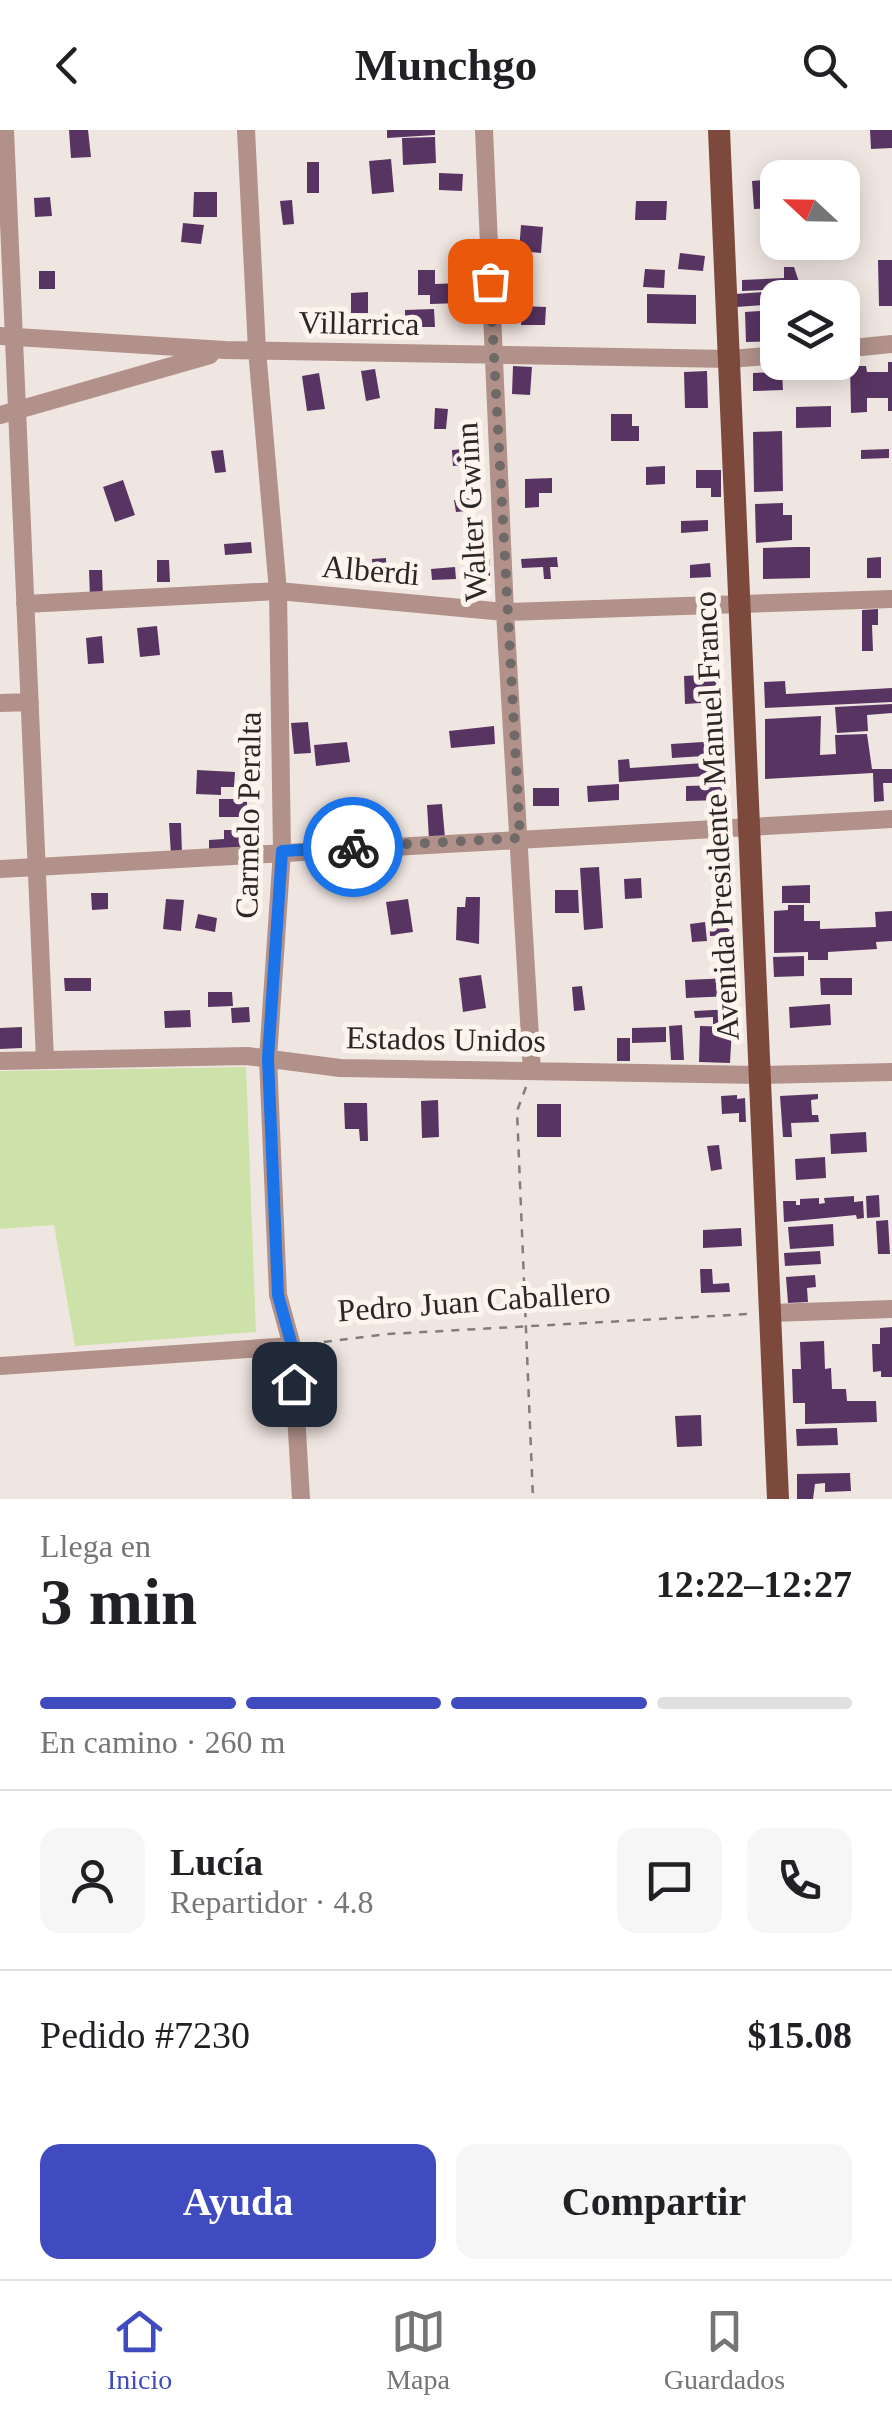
<!DOCTYPE html>
<html lang="es">
<meta charset="utf-8">
<style>
:root{--surface:#fff;--page:#f6f6f6;--text:#202124;--muted:#757577;--line:#e0e0e0;--accent:#3f4bbf}
body{margin:0;font-family:"Times New Roman",serif;background:var(--page);color:var(--text);height:100vh;display:flex;flex-direction:column;font-size:38px;white-space:nowrap}
*{box-sizing:border-box;margin:0}
p{font-size:32px;color:var(--muted)}
.icon{flex:none;width:55px;height:55px;fill:none;stroke:currentColor;stroke-width:2;stroke-linecap:round;stroke-linejoin:round}
.map{position:relative;height:1369px;overflow:hidden}
.side{display:flex;flex-direction:column;background:var(--surface);flex:1}
.side>*{flex:none}
.needle{width:65px;rotate:292deg}
.buttons{position:absolute;left:760px;top:30px;display:grid;gap:20px}
.buttons a{display:grid;place-items:center;width:100px;height:100px;border-radius:20px;background:var(--surface);box-shadow:0 5px 25px #0003;font-size:50px}
.pin{position:absolute;display:grid;place-items:center;width:85px;height:85px;color:#fff;margin:-42px;border-radius:20px;box-shadow:0 5px 15px #0006}
.courier{position:absolute;display:grid;place-items:center;width:100px;height:100px;margin:-50px;border:8px solid #1a73e8;border-radius:50%;background:#fff;color:#222;box-shadow:0 2px 12px #0007}
.overview em{font-style:normal;font-weight:800}
.overview div{display:flex;flex-direction:column-reverse}
.overview{display:flex;align-items:center;justify-content:space-between;height:170px;padding:0 40px}
h1{font-size:65px;font-weight:800;line-height:75px}
.bar{display:grid;grid-template-columns:repeat(4,1fr);gap:15px 10px;align-content:center;height:120px;padding:0 40px}
.bar i{height:12px;border-radius:8px;background:var(--line)}
.bar .selected{background:var(--accent)}
.bar p{grid-column:span 4}
.line{display:flex;align-items:center;gap:25px;padding:0 40px;border-top:2px solid var(--line)}
.line div{flex:1}
.round{display:grid;place-items:center;flex:none;width:105px;height:105px;border-radius:20px;background:var(--page)}
.action{display:flex;gap:20px;margin-top:auto;padding:20px 40px}
.action a{flex:1;height:115px;border-radius:20px;background:var(--accent);color:#fff;font-size:40px;font-weight:800;line-height:115px;text-align:center}
.action a+a{background:var(--page);color:var(--text)}
header{display:flex;justify-content:space-between;align-items:center;height:130px;padding:0 40px;background:var(--surface);font-size:45px;font-weight:800}
.dock{display:flex;justify-content:space-around;align-items:center;height:140px;border-top:2px solid var(--line);background:var(--surface);font-size:28px;color:var(--muted)}
.dock a{display:grid;justify-items:center;gap:5px}
.dock .selected{color:var(--accent)}
.map>svg:first-child{display:block}
.green{fill:#cde2a9}
.building{fill:#583463}
.lines{fill:none;stroke-linecap:round;stroke-linejoin:round}
.path{stroke:#837d7a;stroke-width:2.5;stroke-dasharray:8 8;stroke-linecap:butt}
.minor{stroke:#b1918a;stroke-width:18}
.major{stroke:#7d493d;stroke-width:22}
.done{stroke:#6f6a67;stroke-width:10;stroke-dasharray:0 18}
.route{stroke:#1a73e8;stroke-width:12}
.labels{text-anchor:middle;dominant-baseline:central;stroke-width:10;stroke-linejoin:round;paint-order:stroke}
.street-label{font-size:32px;fill:#2a2725;stroke:#fef4ee}
</style>
<header><svg class="icon" aria-label="back" viewBox="0 0 24 24"><path d="M15 5l-7 7 7 7"/></svg>Munchgo<svg class="icon" aria-label="search" viewBox="0 0 24 24"><circle cx="10" cy="10" r="6"/><path d="M15 15l6 6"/></svg></header>
<div class="map">
<svg width="892" height="1369" viewBox="0 0 892 1369">
<rect width="100%" height="100%" fill="#f0e6e1"/>
<path class="green" d="M246,937L256,1202L75,1216L54,1095L0,1099V941Z"/>
<path class="building" d="M69,0H88L91,27L71,28Z
M387,0H435V5L387,8Z
M870,0H892V18L871,19Z
M435,7L436,33L403,35L402,8Z
M391,29L394,62L372,64L369,31Z
M307,32H319V63H307Z
M439,43L463,44L462,61L439,60Z
M778,49V78L754,79L752,51Z
M194,62H217V87H193Z
M50,67L52,86L35,87L34,68Z
M292,70L294,94L283,95L280,71Z
M636,71H667L666,90H635Z
M183,93L204,95L201,114L181,112Z
M521,95L543,97L541,123L519,121Z
M680,123L705,126L703,141L678,139Z
M878,130H892V176H879Z
M784,137H794L801,158L742,161V150L784,148Z
M645,139L665,140L664,158L643,157Z
M418,140H435V154L461,153V173L430,174V165H418Z
M39,141H55V159H39Z
M829,153V166L806,168L805,154Z
M850,153L852,209L842,210V168H833L832,154Z
M779,161L778,174L736,177L735,164Z
M368,162V183H351V163Z
M647,164L696,165V194L647,193Z
M522,176L546,177L545,195H521Z
M434,179L435,197H405V180Z
M778,180V211L746,212L745,182Z
M888,232H892V281H888V268H867V282L851,283L850,236H866L867,242H888Z
M513,236L532,237L530,265L512,264Z
M375,239L380,268L366,271L361,241Z
M707,241L708,278H685L684,242Z
M782,242L783,260L753,261V243Z
M319,243L325,279L307,281L302,246Z
M831,276V297L796,298V277Z
M435,278L448,279L446,299H434Z
M611,284H632V296H639V311H611Z
M782,301L783,361L754,362L753,302Z
M475,318L477,334L453,336L452,320Z
M889,319V328L861,329V320Z
M223,320L226,342L215,343L211,321Z
M665,336V354L646,355V337Z
M696,340H721V367H711V358H696Z
M552,348V363H539V377L525,378V349Z
M123,350L135,385L115,392L103,357Z
M477,367L478,380L456,382L454,370Z
M783,373V385H792V410L756,413L755,374Z
M708,390V401L681,403V391Z
M251,412L252,423L225,425L224,414Z
M796,417H810V448L763,449V418Z
M557,427L558,437H550L551,449H544L543,437L522,438L521,429Z
M881,427V448H867V428Z
M386,428L387,452H373L372,429Z
M490,429V450H470V437H479V430Z
M157,430H169L170,452H157Z
M710,433L711,447L690,448V435Z
M455,437L456,449L432,450L431,439Z
M89,440H102L103,468L90,469Z
M878,479V495H872L873,521H862V480Z
M157,496L160,525L140,527L137,498Z
M102,506L104,533L88,534L86,508Z
M716,544L717,572L685,574L684,546Z
M785,551L786,564L892,558V572L765,578L764,552Z
M892,574V583L867,585L868,601L837,603L835,577Z
M821,586L820,625L836,624L835,605L867,604L872,639H892V653H883L884,671L874,672L873,643L765,649V589Z
M308,592L311,623L294,624L291,593Z
M494,596L495,614L451,618L449,601Z
M719,611L720,625L672,628L671,614Z
M347,612L350,632L316,636L314,615Z
M629,629L630,638L719,632L720,645L619,652L618,630Z
M197,640L235,642L234,657H221V665L196,664Z
M619,654V670L588,672L587,656Z
M722,655V670L686,671V656Z
M533,658H559V676H533Z
M219,669H247V687H219Z
M442,674L445,708L429,709L427,675Z
M169,693H181L182,724L171,725Z
M224,700H239V709L258,708V720L209,722V710L224,709Z
M599,737L603,798L584,800L580,738Z
M641,748L642,768L625,769L624,749Z
M810,755V773H782V756Z
M555,760H578L579,783H555Z
M91,763H108V779L92,780Z
M466,767H480L479,814L456,810L457,777H465Z
M166,769L184,770L181,801L163,799Z
M408,769L413,802L391,805L386,772Z
M788,775H804V791H820V799L876,797L875,782L892,781V811L876,812L877,819L828,822V830H808V822L774,823V781L788,780Z
M729,778L730,805L710,806L709,779Z
M198,784L217,788L215,802L195,798Z
M705,792L707,811L692,812L690,794Z
M804,826V846L774,847L773,827Z
M481,845L486,878L463,882L459,848Z
M64,848H91V861H65Z
M731,848L732,866L686,868L685,850Z
M820,848H852V865H821Z
M582,856L585,880L574,881L572,857Z
M208,862H232L233,876L208,877Z
M830,874L831,895L790,898L789,877Z
M249,877L250,892L232,893L231,878Z
M733,879L734,893L713,894V887L695,888L694,881Z
M190,880L191,897L165,898L164,881Z
M682,895L684,930H671L669,896Z
M700,896L732,897L730,933L699,932Z
M22,897V918L0,919V898Z
M666,897V912L632,913V898Z
M617,908H630V931H617Z
M818,964V969L811,970L812,985H818L819,992L791,993L792,1007H783L780,966Z
M737,965V969L745,968L746,992H739V983L722,984L721,966Z
M438,970L439,1007L422,1008L421,971Z
M344,973H367L368,1011H360L359,999H345Z
M537,974H561V1007H537Z
M866,1002L867,1022L831,1024L830,1004Z
M719,1015L722,1039L711,1041L707,1016Z
M825,1027L826,1048L796,1050L795,1029Z
M879,1065L880,1087L867,1088L866,1066Z
M854,1066V1072L863,1071L864,1088L857,1089L856,1085L784,1092L783,1071H796V1075H800V1069L819,1068V1074L825,1073L824,1068Z
M888,1090L890,1124H878L876,1091Z
M833,1094L834,1116L790,1119L788,1097Z
M741,1098L742,1116L703,1118V1100Z
M820,1121L821,1134L785,1136L784,1123Z
M700,1139H712L713,1154L729,1153L730,1162L701,1163Z
M815,1145L816,1157L807,1158L808,1172L788,1173L786,1147Z
M892,1197V1247H881V1241L873,1242L872,1214H880V1198Z
M824,1211L825,1239L831,1238L832,1259H846L847,1271H876L877,1292L805,1294V1273H793L792,1239H801L800,1212Z
M701,1285L702,1316L677,1317L675,1286Z
M837,1298L838,1315L797,1316L796,1299Z
M850,1343L851,1361L825,1362V1353L815,1354L813,1369H797V1344Z"/>
<g class="lines">
<path class="path" d="M526,957L517,981L533,1369
M308,1214L388,1204L749,1184"/>
<path class="minor" d="M5,0L45,930
M246,0L257,220L278,461L282,721L268,928L278,1165L292,1216L301,1369
M484,0L505,482L532,941
M0,206L225,220L730,229L778,225
M842,219L892,214
M0,285L210,225
M25,474L278,461L505,482L892,469
M0,573L30,572
M0,739L892,689
M0,931L247,926L340,938L760,945L892,942
M771,1183L892,1179
M0,1236L292,1216"/>
<path class="major" d="M719,0L778,1369"/>
</g>
<g class="lines">
<path class="done" d="M353,717L520,708L490,151"/>
<path class="route" d="M294,1254L292,1216L278,1165L268,928L282,721L353,717"/>
</g>
<g class="labels">
<g class="street-label">
<text transform="translate(359 193) rotate(1)">Villarrica</text>
<text transform="translate(471 382) rotate(-93)">Walter Gwinn</text>
<text transform="translate(371 440) rotate(5)">Alberdi</text>
<text transform="translate(248 685) rotate(-89)">Carmelo Peralta</text>
<text transform="translate(716 686) rotate(-93)">Avenida Presidente Manuel Franco</text>
<text transform="translate(446 909) rotate(1)">Estados Unidos</text>
<text transform="translate(474 1171) rotate(-4)">Pedro Juan Caballero</text>
</g>
</g>
</svg>
<div class="buttons">
<a><svg class="needle" viewBox="-14 -14 28 28"><path d="M0-13l5 13h-10z" fill="#e53935"/><path d="M0 13l5-13h-10z" fill="#757577"/></svg></a>
<a><svg class="icon" aria-label="layers" viewBox="0 0 24 24"><path d="M12 4l9 5-9 5-9-5zM3 14l9 5 9-5"/></svg></a>
</div>
<div class="pin" style="left:490px;top:151px;background:#ea580c"><svg class="icon" aria-label="bag" viewBox="0 0 24 24"><path d="M5 8h14l-1 12H6zM9 8a3 3 0 0 1 6 0"/></svg></div>
<div class="pin" style="left:294px;top:1254px;background:#1f2937"><svg class="icon" aria-label="home" viewBox="0 0 24 24"><path d="M3 11l9-7 9 7M6 9v11h12V9"/></svg></div>
<div class="courier" style="left:353px;top:717px"><svg class="icon" aria-label="bike" viewBox="0 0 24 24"><circle cx="6" cy="16" r="4"/><circle cx="18" cy="16" r="4"/><path d="M6 16l4-8h5l3 8M10 8l3 8H6M13 5h3"/></svg></div>
</div>
<section class="side">
<div class="overview"><div><h1>3 min</h1><p>Llega en</p></div><em>12:22–12:27</em></div>
<div class="bar"><i class="selected"></i><i class="selected"></i><i class="selected"></i><i></i><p>En camino · 260 m</p></div>
<div class="line" style="height:180px"><a class="round"><svg class="icon" aria-label="person" viewBox="0 0 24 24"><circle cx="12" cy="8" r="4"/><path d="M4 21q1-7 8-7t8 7"/></svg></a><div><b>Lucía</b><p>Repartidor · 4.8</p></div><a class="round"><svg class="icon" aria-label="chat" viewBox="0 0 24 24"><path d="M4 5h16v11H9l-5 4z"/></svg></a><a class="round"><svg class="icon" aria-label="phone" viewBox="0 0 24 24"><path d="M5 4h4l2 5-3 2q2 4 5 5l2-3 5 2v4C11 20 4 13 5 4z"/></svg></a></div>
<div class="line" style="height:130px"><div>Pedido #7230</div><b>$15.08</b></div>
<div class="action"><a>Ayuda</a><a>Compartir</a></div>
</section>
<nav class="dock">
<a class="selected"><svg class="icon" aria-label="home" viewBox="0 0 24 24"><path d="M3 11l9-7 9 7M6 9v11h12V9"/></svg>Inicio</a>
<a><svg class="icon" aria-label="map" viewBox="0 0 24 24"><path d="M3 6l6-2 6 2 6-2v14l-6 2-6-2-6 2zM9 4v14M15 6v14"/></svg>Mapa</a>
<a><svg class="icon" aria-label="saved" viewBox="0 0 24 24"><path d="M7 4h10v16l-5-4-5 4z"/></svg>Guardados</a>
</nav>
